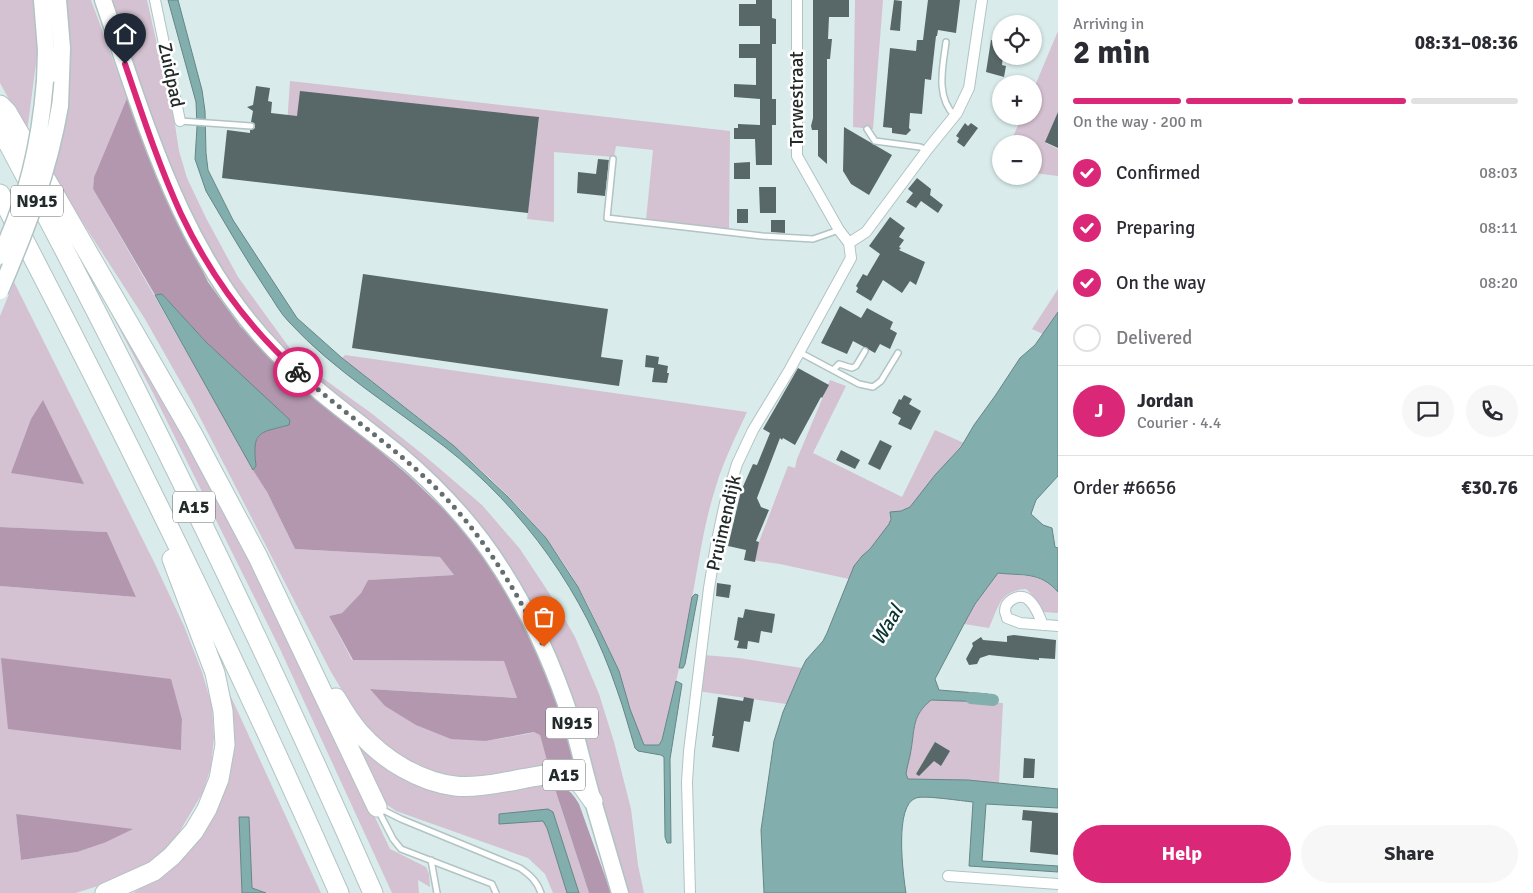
<!DOCTYPE html>
<meta charset="utf-8">
<style>
:root{--surface:#fff;--page:#f7f7f7;--text:#2b2b33;--muted:#7c7c81;--line:#e1e1e2;--accent:#db2777}
body{margin:0;font-family:Signika,sans-serif;background:var(--page);color:var(--text);height:100vh;display:flex;flex-direction:column;font-size:19px;white-space:nowrap}
*{box-sizing:border-box;margin:0}
p{font-size:16px;color:var(--muted)}
.icon{flex:none;width:28px;height:28px;fill:none;stroke:currentColor;stroke-width:2;stroke-linecap:round;stroke-linejoin:round}
.map{position:relative;flex:1;overflow:hidden}
.details{display:flex;flex-direction:column;background:var(--surface);width:475px}
.details>*{flex:none}
.controls{position:absolute;left:992px;top:15px;display:grid;gap:10px}
.controls a{display:grid;place-items:center;width:50px;height:50px;border-radius:50%;background:var(--surface);box-shadow:0 1px 4px #0004;font-size:25px}
.pin{position:absolute;display:grid;place-items:center;width:42px;height:42px;color:#fff;margin:-51px -21px;border-radius:50% 50% 50% 0;rotate:-45deg;box-shadow:0 0 5px #0007}
.pin .icon{rotate:45deg}
.courier{position:absolute;display:grid;place-items:center;width:50px;height:50px;margin:-25px;border:4px solid #db2777;border-radius:50%;background:#fff;color:#222;box-shadow:0 1px 6px #0007}
.overview em{font-style:normal;font-weight:700}
.overview div{display:flex;flex-direction:column-reverse}
.overview{display:flex;align-items:center;justify-content:space-between;height:85px;padding:0 15px}
h1{font-size:32px;font-weight:700;line-height:38px}
.bar{display:grid;grid-template-columns:repeat(4,1fr);gap:8px 5px;align-content:center;height:60px;padding:0 15px}
.bar i{height:6px;border-radius:4px;background:var(--line)}
.bar .active{background:var(--accent)}
.bar p{grid-column:span 4}
.line{display:flex;align-items:center;gap:12px;padding:0 15px;border-top:1px solid var(--line)}
.line div{flex:1}
.round{display:grid;place-items:center;flex:none;width:52px;height:52px;border-radius:26px;background:var(--page)}
ol{padding:0 15px;list-style:none}
li{display:flex;align-items:center;gap:15px;height:55px}
li p{margin-inline-start:auto}
li .icon{padding:5px;border-radius:50%;background:var(--accent);color:#fff;stroke-width:4}
li:last-child{color:var(--muted)}
li i{width:28px;height:28px;border:2px solid var(--line);border-radius:50%}
.action{display:flex;gap:10px;margin-top:auto;padding:10px 15px}
.action a{flex:1;height:58px;border-radius:30px;background:var(--accent);color:#fff;font-size:20px;font-weight:700;line-height:58px;text-align:center}
.action a+a{background:var(--page);color:var(--text)}
main{display:flex;flex:1;min-height:0}
.map>svg:first-child{display:block}
.green{fill:#d4c1d1;fill-rule:evenodd}
.forest{fill:#b397af}
.water{fill:#82aead;stroke:#668686}
.lines{fill:none;stroke-linecap:round;stroke-linejoin:round}
.canal{stroke:#82aead;stroke-width:12}
.building{fill:#586868}
.service-casing{stroke:#b1c3c3;stroke-width:8}
.minor-casing{stroke:#b1c3c3;stroke-width:12}
.primary-casing{stroke:#b1c3c3;stroke-width:19}
.motorway-casing{stroke:#b1c3c3;stroke-width:21}
.service{stroke:#fff;stroke-width:5}
.minor{stroke:#fff;stroke-width:10}
.primary{stroke:#fff;stroke-width:16}
.motorway{stroke:#fff;stroke-width:19}
.primary-bridge-casing{stroke:#b1c3c3;stroke-width:19;stroke-linecap:butt}
.primary-bridge{stroke:#fff;stroke-width:16}
.done{stroke:#636e6e;stroke-width:5;stroke-dasharray:0 9}
.route{stroke:#db2777;stroke-width:6}
.labels{text-anchor:middle;dominant-baseline:central;stroke-width:5;stroke-linejoin:round;paint-order:stroke}
.shield{fill:#fff;stroke:#656a6a;stroke-width:1}
.shield-label{font-size:18px;font-weight:bold;fill:#232a2a}
.street-label{font-size:19px;fill:#232a2a;stroke:#fff}
.water-label{font-size:20px;font-style:italic;fill:#063433;stroke:#fff}
</style>
<main>
<div class="map">
<svg width="1058" height="893" viewBox="0 0 1058 893">
<rect width="100%" height="100%" fill="#d9eceb"/>
<path class="green" d="M0,0H36L38,48L27,132L0,83Z
M63,0H91L127,98L94,177L93,189L267,492L295,549L441,557L454,575L368,580L361,593L342,613L329,616L352,660L505,661L517,698L370,689L486,741L527,734L534,732L540,734L550,772L517,778H444L411,765L386,748L360,720L331,672L192,402L145,319L52,175Z
M108,0H147L175,125L179,151L187,178L206,218L238,277L299,361L371,413L426,457L482,505L520,549L555,602L575,637L599,694L614,742L631,809L638,865L644,893H626L502,559L351,410L265,329L235,290L214,259L194,224L144,102Z
M855,0H883L873,129L853,127Z
M1058,31V117L1046,143L1058,149V176L1034,173V144H1010L1022,116H1034V88Z
M290,81L730,131L729,230L646,220L653,150L616,146L614,157L554,152V222L527,219L539,119L429,105L286,140Z
M73,240L258,569L390,849L426,867L429,874L430,887L418,880L419,893H392L280,649L153,393Z
M14,282L154,562L184,626L202,672L212,706L214,737L211,767L203,792L177,836L163,853L146,865L119,879L76,893H0V586L136,597L107,532L0,527V316ZM170,679L182,719L181,750ZM16,814L104,843L76,852L21,860Z
M1058,289V312L1043,334L1032,329Z
M345,355L747,412C736,436 724,460 716,486C703,526 698,568 690,609C683,653 673,697 662,740L659,745H644C639,733 634,721 630,709C625,696 623,682 618,669C606,642 593,614 579,588C525,492 426,424 342,358Z
M830,380L846,386L813,453L902,497L935,430L964,443L935,475L914,502L910,507L891,516L889,524L870,549L858,560L849,579L780,564L752,560L788,466L795,468L797,459Z
M998,573C1022,577 1039,571 1058,592V613L1043,612C1039,602 1034,596 1026,589C999,591 999,606 989,628L964,624L975,604Z
M704,655L739,658L802,668L786,704L698,691Z
M226,686L321,893H266L252,888L249,818L239,817L242,893H133L168,870L211,816Z
M931,700L1003,703L999,783L908,779L906,774C907,766 910,759 911,750C915,727 912,717 931,700Z
M347,730L368,755L394,774L423,786L552,780L589,893H579L553,812L499,814V823L543,821L547,828L567,893H553L545,874L528,858L396,811L383,802Z"/>
<path class="forest" d="M127,98L152,163L188,241L208,282L240,326L271,357L408,475L456,521L491,565L521,612L564,708L578,766L550,772L540,735L534,732L486,741L451,739L416,725L385,706L370,689L517,698L504,661L353,660L329,616L342,613L361,593L368,580L454,575L440,557L295,549L267,492L253,470L256,466C252,431 258,433 289,425V420L206,342L162,294L155,295L93,189L94,177Z
M43,400L84,484L11,473L31,419Z
M0,527L107,532L136,597L0,586Z
M1,658L171,679L182,719L181,750L8,729Z
M554,786C568,788 572,792 579,804L611,893H589Z
M16,814L133,829L104,843L77,852L21,860Z"/>
<path class="water" d="M168,0H178L202,90L205,111L206,153L208,170L233,220L297,318L342,358L454,446L508,497L546,538L578,587L600,631L619,671L630,709L644,745H659L662,740L676,681L682,684L670,759L671,843H667L665,837L664,757L661,755L638,751L635,748C629,729 624,709 617,690C585,594 524,509 445,447C392,406 334,371 289,322C280,313 274,301 267,291C245,258 226,225 206,191L195,159L197,127L196,102Z
M162,294L206,342L290,420L289,425C258,433 252,431 256,466L253,470L155,295Z
M1058,312V476L1036,500L1031,514L1043,525L1052,528L1055,547L1058,548V592C1040,571 1022,576 998,573L975,604L964,624L935,679L939,690L988,694V702L931,700C912,716 915,727 911,750C910,758 907,766 906,774L908,779L968,780L1058,789V808L986,804L982,861L1058,866V872L969,866L973,802C962,801 924,795 916,798C894,805 903,874 906,893H764L761,830L774,741L783,712L802,668L806,660L823,641L827,633L854,566L862,556L870,549L889,524L891,519L890,512L901,511L910,507L935,475L961,447L974,425L995,396L1020,358L1035,345Z
M695,594L698,595L685,664L683,668H679L692,597Z
M548,809L553,812L579,893H567L547,828L543,821L499,824V814Z
M239,817H249L252,888L266,893H242Z"/>
<g class="lines">
<path class="canal" d="M971,698L993,700"/>
</g>
<path class="building" d="M756,0H772V18L776,19V44H772V99H776V125H772V165H756L755,139H734V128H738V124L760,125V99L734,97V84L756,85V58H739V44H760V26H739V4H756Z
M813,0H849V17H829L828,39H832L830,59H827V164L818,156V130H812L811,126L813,118Z
M894,0L902,1L900,31L890,30Z
M928,0H960L956,33L938,30L937,36H936L931,80L925,79L922,114L910,113L909,128L911,130L906,135L892,133V128L883,127L890,48L916,51L917,40H923Z
M991,40L1001,42V56H1003L1002,65L1006,66L1004,77L986,72Z
M256,86L270,88L268,101L272,102L271,113L297,116L300,91L539,117L528,213L222,178L227,130L250,133V130L255,128V124L251,122L253,111L247,107L253,105Z
M1058,112V148L1045,142Z
M965,123L968,126L971,123L978,128L964,147L957,142L959,138L956,136Z
M844,127L892,155L869,195L851,184L843,171Z
M598,159L609,160L605,196L577,193L578,172L596,174Z
M750,162V179H734V163Z
M917,178L931,189L930,195L943,205L938,213L921,201L916,208L906,202L913,193L908,189Z
M759,187H776V213H760Z
M737,209H748V223H737Z
M890,217L905,228L899,237L904,240L899,247L901,248L899,250L925,262L916,285L910,281L902,293L883,280L871,301L856,292L858,288L856,286L863,274L867,276L880,254L869,246Z
M771,220H785V233L771,232Z
M363,274L608,309L601,357L623,360L619,386L352,348Z
M840,306L861,318L867,308L893,322L890,329L897,333L890,349L880,344L875,353L853,341L847,354L821,343Z
M646,355L659,357L658,364L668,366L667,373H669L667,383L652,382L654,368L645,367Z
M798,368L829,385L822,398L821,397L795,445L783,438L782,440L780,438L757,498L761,507L769,510L756,541L759,542L755,562L744,560L746,550L728,546L741,491L753,464L757,465L770,433L763,429Z
M904,395L912,399L909,404L921,411L911,430L898,424L901,418L892,413L899,399L901,400Z
M880,440L892,446L880,470L868,464Z
M841,450L860,460L855,469L836,460Z
M717,583L731,585L729,598L716,596Z
M745,609L775,614L772,633L761,631L759,643L748,641L747,649L737,648L739,641L734,640L738,617L743,618Z
M1014,635L1056,640L1055,659L1039,658V660L989,655L980,658L977,664L969,665L966,659L973,646L972,643L981,637L983,640L1007,642V636Z
M718,697L743,701L744,697L754,699L750,722L744,721L739,752L712,747L714,736H712Z
M935,742L950,751L941,766L934,761L919,776L916,774Z
M1024,758L1035,759L1034,778H1023Z
M1023,810L1058,813V855L1030,852L1032,821L1022,820Z"/>
<g class="lines">
<g class="service-casing">
<path id="service" d="M946,42C943,66 935,97 955,116
M180,121L251,126
M867,129L875,141L920,147L927,150
M613,159L607,218L762,236L813,239L839,230
M799,352L859,384L873,387L881,381L898,353
M833,370L839,364L852,368L856,366L865,351
M379,808L401,819L520,868C530,875 537,881 541,893
M378,810L393,839L401,849L492,884L496,893
M431,860L437,893"/>
</g>
<g class="minor-casing">
<path id="minor" d="M155,0L180,121
M849,243L866,232L927,150L957,113L969,88L982,0
M1043,625C1039,616 1035,603 1026,598C1018,594 1005,601 1005,611C1005,613 1007,616 1007,618L1020,623L1058,626
M948,876L1058,884
M690,893L687,782L689,751L709,588L716,545L725,503L737,464L753,430L790,369L851,258L849,243L839,230L797,156V0"/>
</g>
<g class="primary-casing">
<path id="primary" d="M42,0L46,50L45,81
M58,0L62,48L60,106
M103,0C146,124 182,258 278,354C315,391 359,422 400,455C439,488 475,527 502,570C532,617 554,667 571,719C579,746 585,774 593,801C602,832 611,862 620,893"/>
</g>
<g class="motorway-casing">
<path id="motorway" d="M0,105L7,112L192,433L258,557L377,807
M0,128C134,378 259,633 373,893
M0,194C120,423 235,656 339,893
M336,698C343,710 351,723 360,733C384,760 420,782 455,786C471,788 489,785 505,782C520,780 552,771 566,775C579,778 585,790 593,801
M105,893L154,871L172,856L194,831L207,809L219,779L225,745L223,711L215,673L172,559"/>
</g>
<use href="#service" class="service"/>
<use href="#minor" class="minor"/>
<use href="#primary" class="primary"/>
<use href="#motorway" class="motorway"/>
<g class="primary-bridge-casing">
<path id="primary-bridge" d="M0,256C27,199 40,144 45,81
M0,291C26,231 49,171 60,106"/>
</g>
<use href="#primary-bridge" class="primary-bridge"/>
</g>
<g class="lines">
<path class="done" d="M298,372C343,413 395,447 438,490C483,535 516,590 544,647"/>
<path class="route" d="M125,64C142,114 159,166 181,214C209,273 249,328 298,372"/>
</g>
<g class="labels">
<g class="shield">
<rect x="11" y="185.5" width="52" height="31" rx="4"/>
<rect x="173" y="491.5" width="42" height="31" rx="4"/>
<rect x="546" y="707.5" width="52" height="31" rx="4"/>
<rect x="543" y="759.5" width="42" height="31" rx="4"/>
</g>
<g class="shield-label">
<text x="37" y="201">N915</text>
<text x="194" y="507">A15</text>
<text x="572" y="723">N915</text>
<text x="564" y="775">A15</text>
</g>
<g class="street-label">
<text transform="translate(171 75) rotate(78)">Zuidpad</text>
<text transform="translate(797 99) rotate(-90)">Tarwestraat</text>
<text transform="translate(724 523) rotate(-77)">Pruimendijk</text>
</g>
<g class="water-label">
<text transform="translate(887 625) rotate(-59)">Waal</text>
</g>
</g>
</svg>
<div class="controls">
<a><svg class="icon" aria-label="locate" viewBox="0 0 24 24"><circle cx="12" cy="12" r="6"/><path d="M12 2v4M12 18v4M2 12h4M18 12h4"/></svg></a>
<a>+</a>
<a>−</a>
</div>
<div class="pin" style="left:544px;top:647px;background:#ea580c"><svg class="icon" aria-label="bag" viewBox="0 0 24 24"><path d="M5 8h14l-1 12H6zM9 8a3 3 0 0 1 6 0"/></svg></div>
<div class="pin" style="left:125px;top:64px;background:#1f2937"><svg class="icon" aria-label="home" viewBox="0 0 24 24"><path d="M3 11l9-7 9 7M6 9v11h12V9"/></svg></div>
<div class="courier" style="left:298px;top:372px"><svg class="icon" aria-label="bike" viewBox="0 0 24 24"><circle cx="6" cy="16" r="4"/><circle cx="18" cy="16" r="4"/><path d="M6 16l4-8h5l3 8M10 8l3 8H6M13 5h3"/></svg></div>
</div>
<section class="details">
<div class="overview"><div><h1>2 min</h1><p>Arriving in</p></div><em>08:31–08:36</em></div>
<div class="bar"><i class="active"></i><i class="active"></i><i class="active"></i><i></i><p>On the way · 200 m</p></div>
<ol>
<li><svg class="icon" aria-label="check" viewBox="0 0 24 24"><path d="M5 12l5 5 9-10"/></svg>Confirmed<p>08:03</p></li>
<li><svg class="icon" aria-label="check" viewBox="0 0 24 24"><path d="M5 12l5 5 9-10"/></svg>Preparing<p>08:11</p></li>
<li><svg class="icon" aria-label="check" viewBox="0 0 24 24"><path d="M5 12l5 5 9-10"/></svg>On the way<p>08:20</p></li>
<li><i></i>Delivered</li>
</ol>
<div class="line" style="height:90px"><b class="round" style="background:var(--accent);color:#fff">J</b><div><b>Jordan</b><p>Courier · 4.4</p></div><a class="round"><svg class="icon" aria-label="chat" viewBox="0 0 24 24"><path d="M4 5h16v11H9l-5 4z"/></svg></a><a class="round"><svg class="icon" aria-label="phone" viewBox="0 0 24 24"><path d="M5 4h4l2 5-3 2q2 4 5 5l2-3 5 2v4C11 20 4 13 5 4z"/></svg></a></div>
<div class="line" style="height:65px"><div>Order #6656</div><b>€30.76</b></div>
<div class="action"><a>Help</a><a>Share</a></div>
</section>
</main>
